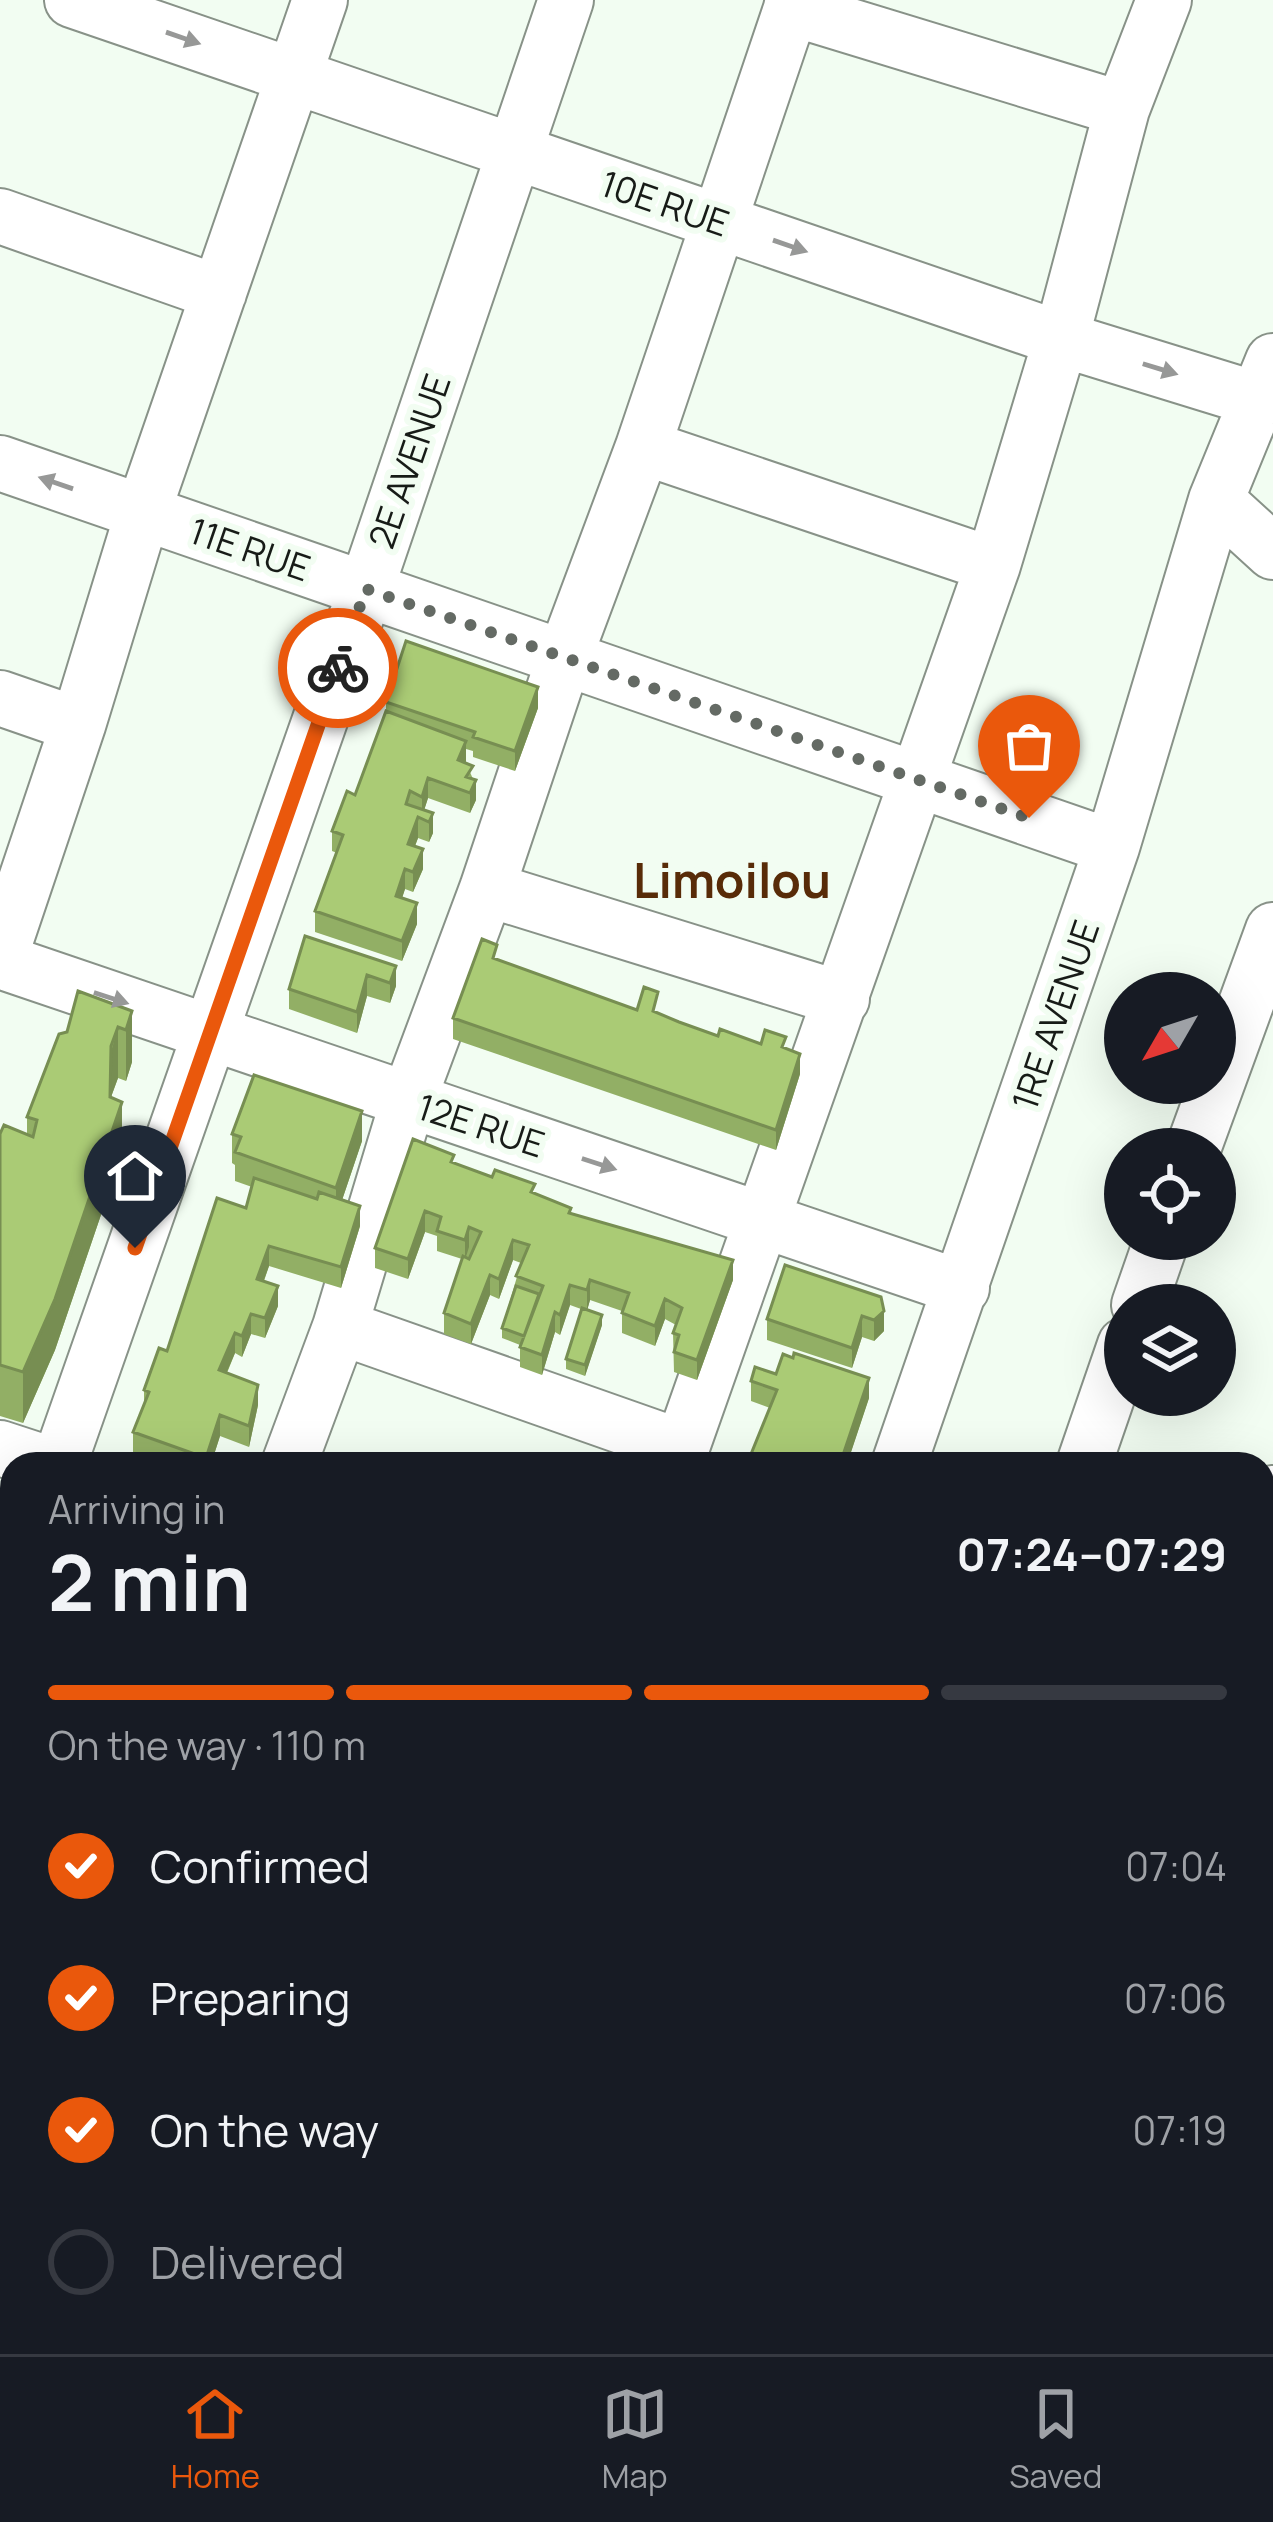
<!DOCTYPE html>
<meta charset="utf-8">
<style>
:root{--surface:#171b24;--page:#242831;--text:#f1f3f6;--muted:#9ea1a6;--line:#363941;--accent:#ea580c}
body{margin:0;font-family:Manrope,sans-serif;background:var(--page);color:var(--text);height:100vh;display:flex;flex-direction:column;font-size:45px;white-space:nowrap}
*{box-sizing:border-box;margin:0}
p{font-size:39px;color:var(--muted)}
.icon{flex:none;width:66px;height:66px;fill:none;stroke:currentColor;stroke-width:2;stroke-linecap:round;stroke-linejoin:round}
.map{position:relative;flex:1;overflow:hidden}
.sheet{position:absolute;left:0px;top:1452px;width:1275px;height:903px;display:flex;flex-direction:column;background:var(--surface);border-radius:36px 36px 0 0;box-shadow:0 12px 48px #0002}
.sheet>*{flex:none}
.needle{width:78px;rotate:231deg}
.controls{position:absolute;left:1104px;top:972px;display:grid;gap:24px}
.controls a{display:grid;place-items:center;width:132px;height:132px;border-radius:50%;background:var(--surface);box-shadow:0 12px 48px #0002;font-size:60px}
.pin{position:absolute;display:grid;place-items:center;width:102px;height:102px;color:#fff;margin:-123px -51px;border-radius:50% 50% 50% 0;rotate:-45deg;box-shadow:0 0 12px #0007}
.pin .icon{rotate:45deg}
.courier{position:absolute;display:grid;place-items:center;width:120px;height:120px;margin:-60px;border:9px solid #ea580c;border-radius:50%;background:#fff;color:#222;box-shadow:0 3px 15px #0007}
.overview em{font-style:normal;font-weight:700}
.overview div{display:flex;flex-direction:column-reverse}
.overview{display:flex;align-items:center;justify-content:space-between;height:204px;padding:0 48px}
h1{font-size:78px;font-weight:700;line-height:90px}
.bar{display:grid;grid-template-columns:repeat(4,1fr);gap:18px 12px;align-content:center;height:144px;padding:0 48px}
.bar i{height:15px;border-radius:9px;background:var(--line)}
.bar .selected{background:var(--accent)}
.bar p{grid-column:span 4}
ol{padding:0 48px;list-style:none}
li{display:flex;align-items:center;gap:36px;height:132px}
li p{margin-inline-start:auto}
li .icon{padding:12px;border-radius:50%;background:var(--accent);color:#fff;stroke-width:4}
li:last-child{color:var(--muted)}
li i{width:66px;height:66px;border:6px solid var(--line);border-radius:50%}
.tabs{display:flex;justify-content:space-around;align-items:center;height:168px;border-top:3px solid var(--line);background:var(--surface);font-size:33px;color:var(--muted)}
.tabs a{display:grid;justify-items:center;gap:6px}
.tabs .selected{color:var(--accent)}
.map>svg:first-child{display:block}
.green{fill:#e4e384}
.lines{fill:none;stroke-linecap:round;stroke-linejoin:round}
.minor-casing{stroke:#889288;stroke-width:58}
.minor{stroke:#fff;stroke-width:54}
.wall{fill:#92af65}
.shaded-wall{fill:#778e52}
.building{fill:#aacb75;stroke:#778e52;stroke-width:3}
.oneway{fill:#979897}
.done{stroke:#646a64;stroke-width:12;stroke-dasharray:0 21.6}
.route{stroke:#ea580c;stroke-width:15}
.labels{text-anchor:middle;dominant-baseline:central;stroke-width:12;stroke-linejoin:round;paint-order:stroke}
.street-label{font-size:36px;fill:#171b17;stroke:#f2fdf2}
.district-label{font-size:48px;font-weight:bold;fill:#582b08;stroke:#f2fdf2}
</style>
<div class="map">
<svg width="1273" height="2354" viewBox="0 0 1273 2354">
<rect width="100%" height="100%" fill="#f2fdf2"/>
<path class="green" d="M0,2162L12,2173V2340L0,2331Z
M15,2343H212L213,2354H29Z"/>
<g class="lines">
<g class="minor-casing">
<path id="minor" d="M72,0L1061,339L1259,400
M791,8L1122,109
M0,216L219,293
M643,447L993,565
M0,463L1112,847
M1216,500L1273,552
M0,698L78,725
M487,889L842,999
M0,957L78,725L143,512L320,0
M0,961L962,1288
M1193,1149L1273,930
M1139,1305L1162,1239
M340,1327L681,1447
M0,1448L49,1464
M59,1464L366,589L566,0
M289,1464L340,1327L408,1101L487,889L565,656L643,447L794,0
M676,1464L993,565L1061,339L1122,109L1164,0
M899,1464L1112,847L1216,500L1273,361
M1084,1464L1125,1345
M1263,1522L1273,1493
M0,1619L12,1587
M1263,1898L1273,1901
M0,1920L12,1929
M1263,2326L1273,2298
M873,2343L904,2354
M562,2354L567,2343
M1100,2354L1104,2343"/>
</g>
<use href="#minor" class="minor"/>
</g>
<path class="wall" d="M386,702L538,708L515,771L473,757V751L466,749V763L473,779L476,800L470,813L428,798L424,810L433,813V833L429,842L418,838L415,846L423,869L413,892L405,889L402,898L417,924L402,961L315,932V911L337,853L332,851V831L355,795L386,713Z
M305,936L396,986L390,1003L367,996L357,1033L289,1009V989Z
M497,959L637,1010L658,1013L718,1036L786,1049L800,1074L776,1150L453,1039V1018Z
M132,1011V1062L126,1081L118,1078L111,1097L122,1153L55,1350L23,1423L0,1416V1134H27V1117Z
M232,1134L362,1141L342,1200L360,1226L341,1288L269,1266L264,1281L278,1306L265,1338L251,1334L242,1357L235,1353L227,1373L258,1405L249,1447L220,1436L211,1464H166L133,1453V1432L144,1407V1390L246,1208L252,1187L235,1181V1165L232,1163Z
M454,1163L535,1193L571,1213L733,1280L697,1380L674,1372L673,1333L676,1325L665,1319L655,1346L622,1333V1311L590,1300L587,1310L602,1325L585,1376L566,1369V1359L581,1309L570,1305L560,1335L555,1332L542,1375L520,1367V1345L502,1338V1328L521,1263L513,1260L499,1299L490,1295L471,1344L444,1334V1313L462,1259L437,1251V1236L425,1232L408,1279L375,1268V1248Z
M881,1297L884,1331L874,1341L862,1337L852,1368L767,1340V1319Z
M776,1374L869,1398L847,1464H747L770,1408L751,1401V1381Z
M0,1982L4,1997L8,2000L12,1994V2131L0,2121Z
M1270,2011L1273,2012V2154L1263,2151V2030L1270,2015Z
M1263,2158L1273,2162L1267,2260L1263,2259Z
M984,2343H1061L1057,2354H984Z"/>
<path class="shaded-wall" d="M538,687V708L515,771V751Z
M466,741V761L458,780V760Z
M428,778V798L422,817V797Z
M476,780V800L470,813V793Z
M433,813V833L429,842V822Z
M418,817V838L408,864V844Z
M423,849V869L413,892V872Z
M405,869V889L396,916V896Z
M417,903V924L402,961V941Z
M396,966V986L390,1003V983Z
M367,975V996L357,1033V1012Z
M132,1011V1062L126,1081V1030Z
M118,1027V1078L111,1097L122,1102V1153L55,1350L23,1423V1372Z
M800,1054V1074L776,1150V1130Z
M362,1111V1141L336,1218V1188Z
M360,1206V1226L341,1288V1267Z
M425,1211V1232L408,1279V1259Z
M469,1227V1247L465,1260V1240Z
M513,1240V1260L499,1299V1279Z
M269,1246V1266L257,1299V1279Z
M733,1260V1280L697,1380V1360Z
M490,1275V1295L471,1344V1324Z
M590,1280V1300L587,1311V1290Z
M570,1285V1305L560,1335V1315Z
M278,1286V1306L265,1338V1318Z
M665,1299V1319L655,1346V1326Z
M884,1311V1331L874,1341V1320Z
M555,1312V1332L542,1375V1355Z
M251,1314V1334L242,1357V1336Z
M602,1315V1325L585,1376V1365Z
M862,1316V1337L852,1368V1348Z
M235,1333V1353L219,1390V1370Z
M869,1378V1398L847,1464H840Z
M258,1385V1405L249,1447V1426Z
M220,1415V1436L211,1464H206V1458Z
M1273,2223V2243L1267,2260V2240Z
M480,2343H511L506,2354H475Z
M1048,2343H1061L1057,2354H1048Z
M1231,2343H1238L1234,2354H1227Z"/>
<path class="building" d="M406,641L538,687L515,751L473,737L475,732L386,702Z
M386,711L466,741L458,760L473,766L466,777L476,780L470,793L428,778L422,797L410,791L406,804L433,813L429,822L418,817L408,844L423,849L413,872L405,869L396,896L417,903L402,941L315,911L343,835L332,831L347,791L355,795Z
M305,936L396,966L390,983L367,975L357,1012L289,989Z
M482,939L497,945L493,958L637,1010L644,987L658,992L653,1011L679,1022L718,1036L720,1029L761,1044L765,1030L786,1037L782,1047L800,1054L776,1130L453,1018Z
M78,991L132,1011L126,1030L118,1027L111,1046L110,1097L122,1102L55,1299L23,1372L0,1365V1134L4,1125L33,1137L37,1120L27,1117L59,1034L67,1032Z
M254,1075L362,1111L336,1188L235,1152L241,1137L232,1134Z
M413,1139L454,1155L451,1162L492,1177L495,1170L535,1184L531,1192L571,1208L569,1213L733,1260L697,1360L674,1352L679,1335L673,1333L682,1308L665,1299L655,1326L622,1313L629,1293L590,1280L587,1290L570,1285L560,1315L555,1312L542,1355L520,1347L543,1286L516,1276L529,1245L513,1240L499,1279L490,1275L471,1324L444,1313L463,1256L469,1259L481,1232L469,1227L465,1240L437,1231L441,1217L425,1211L408,1259L375,1248Z
M254,1178L317,1199L319,1192L360,1206L341,1267L269,1246L257,1279L278,1286L265,1318L251,1314L242,1336L235,1333L219,1370L258,1385L249,1426L220,1415L206,1458L133,1432L149,1392L144,1390L159,1348L167,1351L217,1198L246,1208Z
M785,1265L881,1297L884,1311L874,1320L862,1316L852,1348L767,1319Z
M516,1286L539,1294L524,1336L502,1328Z
M582,1308L602,1315L585,1365L566,1359Z
M794,1353L869,1378L840,1464H747L777,1390L751,1381L755,1367L776,1374L783,1354L793,1358Z
M0,1993L8,2000L12,1994V2080L0,2070Z
M1269,2015L1273,2016V2134L1263,2131V2030Z
M1263,2158L1273,2162V2223L1267,2240L1263,2239Z
M222,2343H480L475,2354H229L219,2350Z
M642,2343H672L701,2354H638Z
M1146,2343H1231L1227,2354H1142Z"/>
<defs><path id="oneway-solid" d="M-6-.8H1V-3.2L6.5 0L1 3.2V.8H-6Z" transform="scale(3)"/></defs>
<g class="oneway">
<use href="#oneway-solid" transform="translate(183 38) rotate(19)"/>
<use href="#oneway-solid" transform="translate(790 246) rotate(19)"/>
<use href="#oneway-solid" transform="translate(1160 369) rotate(17)"/>
<use href="#oneway-solid" transform="translate(56 483) rotate(-161)"/>
<use href="#oneway-solid" transform="translate(111 998) rotate(18)"/>
<use href="#oneway-solid" transform="translate(599 1164) rotate(18)"/>
</g>
<g class="lines">
<path class="done" d="M338,668L366,589L1029,818"/>
<path class="route" d="M135,1248L338,668"/>
</g>
<g class="labels">
<g class="street-label">
<text transform="translate(665 203) rotate(19)">10E RUE</text>
<text transform="translate(409 461) rotate(-71)">2E AVENUE</text>
<text transform="translate(250 549) rotate(19)">11E RUE</text>
<text transform="translate(1055 1015) rotate(-71)">1RE AVENUE</text>
<text transform="translate(481 1125) rotate(18)">12E RUE</text>
</g>
<g class="district-label">
<text x="732" y="879">Limoilou</text>
</g>
</g>
</svg>
<div class="controls">
<a><svg class="needle" viewBox="-14 -14 28 28"><path d="M0-13l5 13h-10z" fill="#e53935"/><path d="M0 13l5-13h-10z" fill="#9ea1a6"/></svg></a>
<a><svg class="icon" aria-label="locate" viewBox="0 0 24 24"><circle cx="12" cy="12" r="6"/><path d="M12 2v4M12 18v4M2 12h4M18 12h4"/></svg></a>
<a><svg class="icon" aria-label="layers" viewBox="0 0 24 24"><path d="M12 4l9 5-9 5-9-5zM3 14l9 5 9-5"/></svg></a>
</div>
<div class="pin" style="left:1029px;top:818px;background:#ea580c"><svg class="icon" aria-label="bag" viewBox="0 0 24 24"><path d="M5 8h14l-1 12H6zM9 8a3 3 0 0 1 6 0"/></svg></div>
<div class="pin" style="left:135px;top:1248px;background:#1f2937"><svg class="icon" aria-label="home" viewBox="0 0 24 24"><path d="M3 11l9-7 9 7M6 9v11h12V9"/></svg></div>
<div class="courier" style="left:338px;top:668px"><svg class="icon" aria-label="bike" viewBox="0 0 24 24"><circle cx="6" cy="16" r="4"/><circle cx="18" cy="16" r="4"/><path d="M6 16l4-8h5l3 8M10 8l3 8H6M13 5h3"/></svg></div>
<section class="sheet">
<div class="overview"><div><h1>2 min</h1><p>Arriving in</p></div><em>07:24–07:29</em></div>
<div class="bar"><i class="selected"></i><i class="selected"></i><i class="selected"></i><i></i><p>On the way · 110 m</p></div>
<ol>
<li><svg class="icon" aria-label="check" viewBox="0 0 24 24"><path d="M5 12l5 5 9-10"/></svg>Confirmed<p>07:04</p></li>
<li><svg class="icon" aria-label="check" viewBox="0 0 24 24"><path d="M5 12l5 5 9-10"/></svg>Preparing<p>07:06</p></li>
<li><svg class="icon" aria-label="check" viewBox="0 0 24 24"><path d="M5 12l5 5 9-10"/></svg>On the way<p>07:19</p></li>
<li><i></i>Delivered</li>
</ol>
</section>
</div>
<nav class="tabs">
<a class="selected"><svg class="icon" aria-label="home" viewBox="0 0 24 24"><path d="M3 11l9-7 9 7M6 9v11h12V9"/></svg>Home</a>
<a><svg class="icon" aria-label="map" viewBox="0 0 24 24"><path d="M3 6l6-2 6 2 6-2v14l-6 2-6-2-6 2zM9 4v14M15 6v14"/></svg>Map</a>
<a><svg class="icon" aria-label="saved" viewBox="0 0 24 24"><path d="M7 4h10v16l-5-4-5 4z"/></svg>Saved</a>
</nav>
